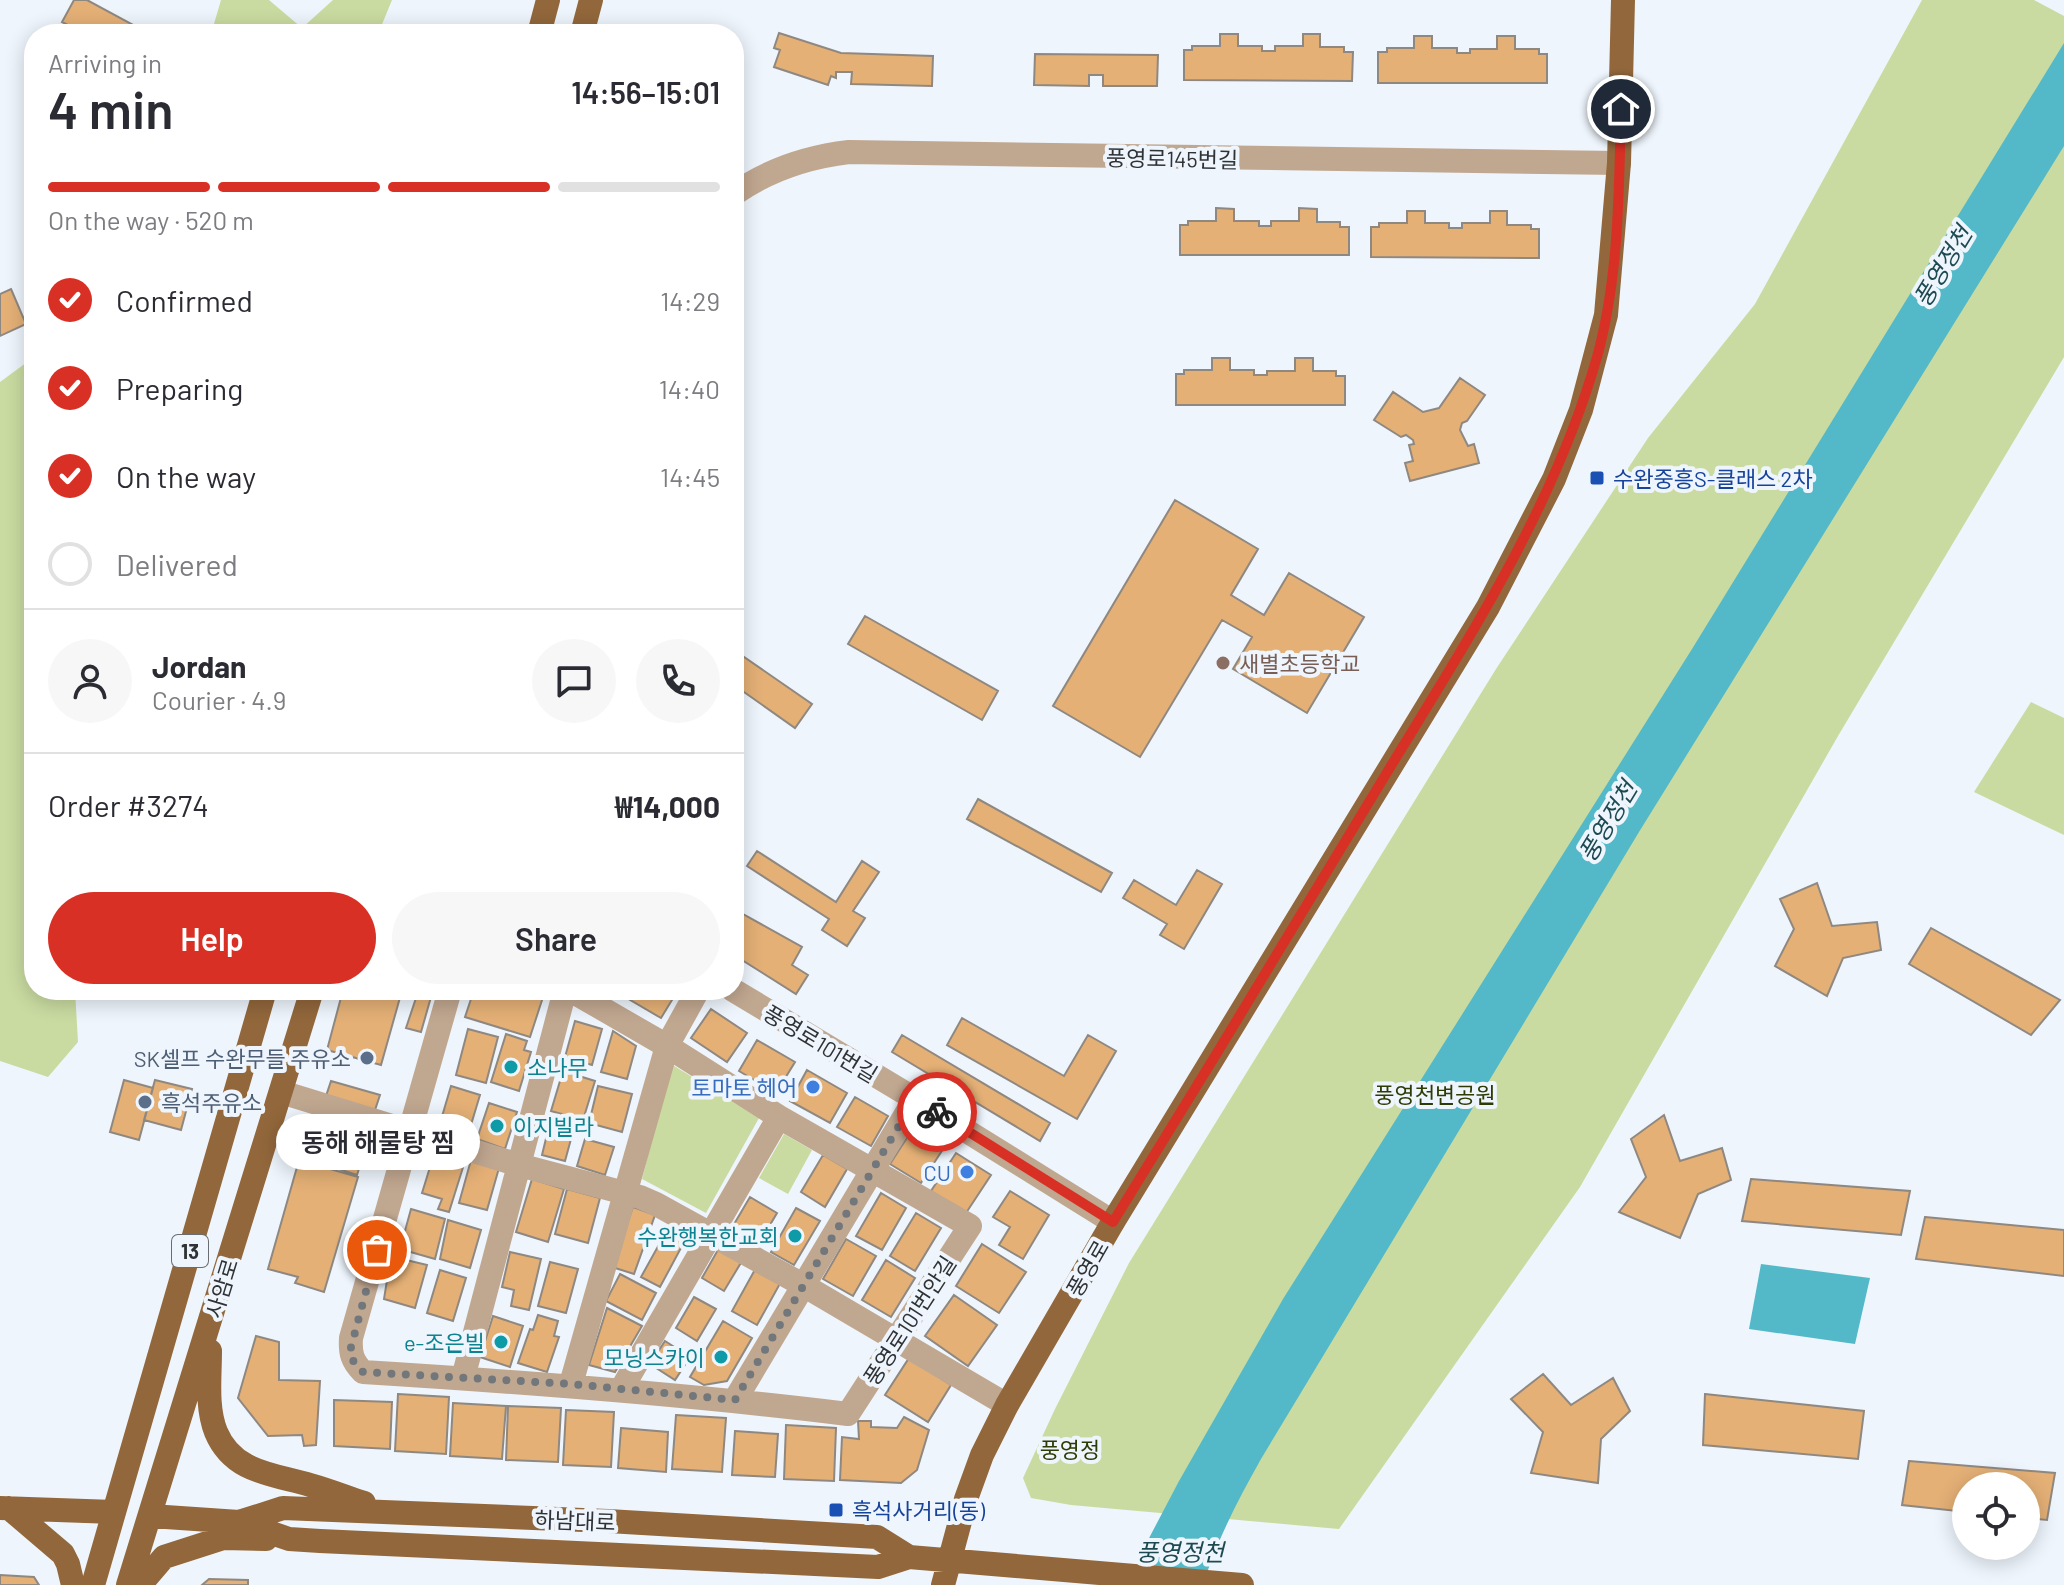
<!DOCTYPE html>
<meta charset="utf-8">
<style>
:root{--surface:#fff;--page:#f7f7f7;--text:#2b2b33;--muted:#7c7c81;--line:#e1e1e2;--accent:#d93025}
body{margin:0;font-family:Barlow,"Noto Sans KR",sans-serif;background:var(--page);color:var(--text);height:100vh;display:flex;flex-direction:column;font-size:30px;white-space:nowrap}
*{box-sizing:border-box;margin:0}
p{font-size:26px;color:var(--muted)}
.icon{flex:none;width:44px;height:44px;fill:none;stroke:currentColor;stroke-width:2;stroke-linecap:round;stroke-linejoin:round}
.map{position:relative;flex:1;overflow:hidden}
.panel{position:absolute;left:24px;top:24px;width:720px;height:976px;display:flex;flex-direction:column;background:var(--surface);border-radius:32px;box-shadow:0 4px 20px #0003}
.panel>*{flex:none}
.buttons{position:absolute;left:1952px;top:1472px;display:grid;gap:16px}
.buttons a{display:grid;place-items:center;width:88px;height:88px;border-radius:50%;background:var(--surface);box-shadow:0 4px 20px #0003;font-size:40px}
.pin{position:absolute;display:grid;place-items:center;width:68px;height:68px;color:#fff;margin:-34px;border:4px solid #fff;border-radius:50%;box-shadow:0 2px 8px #0007}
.courier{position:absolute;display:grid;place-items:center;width:80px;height:80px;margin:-40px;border:6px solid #d93025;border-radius:50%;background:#fff;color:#222;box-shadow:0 2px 10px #0007}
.bubble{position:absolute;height:56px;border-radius:28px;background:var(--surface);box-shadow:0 4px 20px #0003;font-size:26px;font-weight:600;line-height:56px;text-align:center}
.head em{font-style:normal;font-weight:600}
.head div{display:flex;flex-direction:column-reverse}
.head{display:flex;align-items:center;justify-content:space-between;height:136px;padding:0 24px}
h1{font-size:52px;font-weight:600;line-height:60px}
.bar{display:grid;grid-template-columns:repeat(4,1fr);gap:12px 8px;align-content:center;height:96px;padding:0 24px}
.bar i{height:10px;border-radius:6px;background:var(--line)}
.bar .active{background:var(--accent)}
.bar p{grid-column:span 4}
.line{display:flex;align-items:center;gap:20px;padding:0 24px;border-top:2px solid var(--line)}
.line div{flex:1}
.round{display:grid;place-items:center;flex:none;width:84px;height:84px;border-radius:42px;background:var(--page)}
ol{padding:0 24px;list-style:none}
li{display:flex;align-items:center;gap:24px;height:88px}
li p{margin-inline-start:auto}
li .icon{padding:8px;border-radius:50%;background:var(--accent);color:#fff;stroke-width:4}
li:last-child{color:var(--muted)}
li i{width:44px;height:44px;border:4px solid var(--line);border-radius:50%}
.cta{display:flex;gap:16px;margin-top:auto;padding:16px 24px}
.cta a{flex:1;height:92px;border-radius:48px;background:var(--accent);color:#fff;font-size:32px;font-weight:600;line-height:92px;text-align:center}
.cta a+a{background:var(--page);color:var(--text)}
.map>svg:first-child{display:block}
.green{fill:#cadba1}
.water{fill:#53b9c8}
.building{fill:#e4b076;stroke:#8f8881;stroke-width:2}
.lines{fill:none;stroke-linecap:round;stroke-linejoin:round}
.minor{stroke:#c0a790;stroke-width:24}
.major{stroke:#92673b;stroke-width:24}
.done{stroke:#72777b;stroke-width:8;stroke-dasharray:0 14.4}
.route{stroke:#d93025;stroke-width:10}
.transit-dot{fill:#1a4fb4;stroke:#eef5fc;stroke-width:3}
.education-dot{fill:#8d6e63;stroke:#eef5fc;stroke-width:3}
.service-dot{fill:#5c6f8a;stroke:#eef5fc;stroke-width:3}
.culture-dot{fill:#0f9aa8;stroke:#eef5fc;stroke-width:3}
.shop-dot{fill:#3f7fe0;stroke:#eef5fc;stroke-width:3}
.labels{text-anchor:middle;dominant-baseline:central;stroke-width:8;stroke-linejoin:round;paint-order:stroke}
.shield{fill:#eef5fc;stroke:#696d71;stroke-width:2}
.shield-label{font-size:20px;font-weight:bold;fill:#303336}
.street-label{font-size:22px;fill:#303336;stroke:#eef5fc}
.transit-label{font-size:22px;fill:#164399;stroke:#eef5fc;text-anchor:start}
.education-label{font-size:22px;fill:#785e54;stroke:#eef5fc;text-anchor:start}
.service-label{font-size:22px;fill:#4e5e75;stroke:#eef5fc;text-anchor:end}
.culture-label{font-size:22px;fill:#0d838f;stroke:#eef5fc;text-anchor:end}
.shop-label{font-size:22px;fill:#366cbe;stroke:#eef5fc;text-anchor:end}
.park-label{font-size:22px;fill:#2f3b04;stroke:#eef5fc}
.water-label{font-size:24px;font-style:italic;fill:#1d4a51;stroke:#eef5fc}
</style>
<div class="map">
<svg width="2064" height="1585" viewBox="0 0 2064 1585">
<rect width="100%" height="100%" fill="#eef5fc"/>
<path class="green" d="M221,0H269L302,28L333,0H392L378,34H211Z
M1922,0H2034L2064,16V357L1838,736L1580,1187L1339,1529L1071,1505L1031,1498L1023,1478L1055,1409L1129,1263L1496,669L1648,438L1755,304Z
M34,357V990H75L78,1042L48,1077L0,1061V382Z
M2031,702L2064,718V835L1974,792Z
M671,1064L759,1118L706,1213L642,1179Z
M784,1134L812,1150L788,1194L759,1178Z"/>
<path class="water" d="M2064,43V146L1639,832L1261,1459C1238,1500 1217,1540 1203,1585H1134L1147,1542L1179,1481L1283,1299L1692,649Z
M1761,1264L1870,1278L1855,1344L1749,1329Z"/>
<path class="building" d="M74,0H87L139,28L135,34H85L62,22Z
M779,33L841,53L933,56L932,86L851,84L852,72H836V78L831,76L828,85L774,67L780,50L774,48Z
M1220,34H1238V46H1262V51H1275V46H1303V34H1320V47H1344V52H1353L1352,81L1184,80V50H1192V46H1220Z
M1414,36H1432V48H1457V53H1470V49H1497V36H1515V49H1539V54H1547V83H1378V52H1387V48H1414Z
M1035,54L1158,55L1157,86H1103V75H1089V86L1034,85Z
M1216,208L1234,209V221H1259V226H1271V221H1299V208L1317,209V222H1340V227H1349V255H1180V225H1188V221H1216Z
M1407,211H1425V223H1449V228H1462V223H1490V211H1507V225H1531V229H1539V258L1371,257V227H1379V223H1407Z
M11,289L26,324L0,336V294Z
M1212,358H1230V370H1254V375H1267V371H1295V358H1313V371H1336V376H1345V405H1176V374H1184V370H1212Z
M1460,378L1485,395L1467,421L1462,423L1460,430L1468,446L1474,444L1479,463L1410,481L1405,463L1413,461L1409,445L1414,444L1413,440L1406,435L1401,437L1374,420L1393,392L1423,412L1439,408Z
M1175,500L1258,549L1231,595L1264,615L1289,573L1364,617L1307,713L1233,669L1252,637L1222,620L1140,757L1053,706Z
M865,616L998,691L982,720L848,644Z
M734,650L812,704L795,728L734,685Z
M978,799L1112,873L1101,892L967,819Z
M757,851L836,902L862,861L879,872L853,911L865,918L847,946L822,930L829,919L747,866Z
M1197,870L1222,884L1184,949L1160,935L1167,924L1123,898L1134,880L1176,905Z
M1817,883L1832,926L1877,922L1881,950L1843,958L1827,996L1775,966L1794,929L1780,899Z
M734,909L802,947L792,965L808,975L796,994L734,955Z
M1931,928L2060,1000L2031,1035L1909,964Z
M343,990H389L401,994L381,1065L327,1050Z
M388,990H433L421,1032L406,1028L416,998Z
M474,990H538L544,994L530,1037L465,1017Z
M631,990H678L661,1018L627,998Z
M711,1009L747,1033L727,1062L691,1038Z
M962,1018L1064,1076L1088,1035L1116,1051L1077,1119L947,1045Z
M575,1021L602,1029L592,1065L565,1057Z
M468,1029L498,1037L486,1083L456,1075Z
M613,1031L636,1046L627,1079L601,1072Z
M506,1034L527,1041L524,1050L531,1052L519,1091L491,1082Z
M902,1035L1050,1123L1040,1141L892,1052Z
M757,1040L795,1062L776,1093L739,1071Z
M807,1070L847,1093L830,1123L790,1101Z
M563,1071L595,1081L583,1120L551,1111Z
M124,1080L153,1088L139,1140L110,1132Z
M155,1080L192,1089L181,1130L144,1120Z
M331,1081L380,1095L375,1110L326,1096Z
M451,1086L480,1095L467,1138L438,1130Z
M598,1086L632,1094L622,1132L589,1123Z
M855,1097L888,1116L871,1146L837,1127Z
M489,1103L517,1112L505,1149L477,1139Z
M316,1106L373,1125L357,1175L299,1156Z
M1664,1115L1680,1161L1722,1148L1731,1180L1698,1194L1680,1238L1619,1212L1646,1177L1631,1139Z
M550,1122L574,1128L565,1161L542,1155Z
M914,1127L945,1146L921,1183L890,1164Z
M585,1139L614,1147L605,1175L577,1166Z
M435,1151L465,1161L449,1212L438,1209L442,1199L422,1193Z
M956,1153L991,1175L966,1213L931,1191Z
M823,1155L847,1169L825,1207L801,1192Z
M299,1160L358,1177L324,1292L295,1283L298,1277L268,1269Z
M471,1160L499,1168L487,1210L459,1203Z
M532,1179L564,1189L548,1242L516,1232Z
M1751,1179L1910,1191L1901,1235L1742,1221Z
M567,1189L600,1198L588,1243L555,1234Z
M1010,1191L1049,1215L1023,1259L999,1245L1010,1227L993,1217Z
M881,1193L906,1208L882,1250L856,1236Z
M750,1197L777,1213L757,1247L730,1231Z
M633,1207L655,1215L634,1274L612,1267Z
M796,1208L820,1221L794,1265L771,1252Z
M411,1209L445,1219L435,1259L400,1249Z
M916,1213L941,1228L915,1271L890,1256Z
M1925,1217L2064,1230V1276L1916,1259Z
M448,1220L481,1230L470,1268L440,1259Z
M671,1223L689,1233L660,1287L641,1277Z
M846,1239L876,1256L853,1296L823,1279Z
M982,1244L1026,1272L999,1313L956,1286Z
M719,1248L742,1261L724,1291L702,1278Z
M510,1252L541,1259L529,1310L511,1306L514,1290L502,1287Z
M398,1258L427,1265L415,1308L384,1299L388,1274Z
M886,1260L915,1278L891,1317L862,1300Z
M550,1262L578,1269L566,1313L538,1306Z
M757,1266L782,1280L757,1325L732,1311Z
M440,1270L466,1278L453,1321L427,1313Z
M620,1274L656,1293L642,1320L606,1301Z
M954,1295L997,1325L968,1366L925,1336Z
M694,1297L716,1309L697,1341L676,1328Z
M607,1308L642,1326L615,1372L589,1365Z
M538,1315L558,1321L554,1336L559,1337L547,1372L518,1363L530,1329L533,1330Z
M493,1316L523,1326L510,1367L480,1357Z
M723,1321L752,1338L727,1381L704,1385L690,1377Z
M256,1336L279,1342V1380L320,1381L316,1445L304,1446L302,1435L268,1436L238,1398Z
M665,1341L690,1357L675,1380L650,1364Z
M909,1358L951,1385L928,1422L885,1395Z
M1543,1374L1571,1405L1613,1378L1630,1411L1601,1439L1598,1483L1531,1473L1543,1432L1511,1399Z
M398,1394L449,1397L446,1454L395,1451Z
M1705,1394L1864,1411L1858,1459L1703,1445Z
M334,1400L392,1402L390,1449L334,1446Z
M453,1403L506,1406L502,1459L450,1456Z
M508,1406L561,1408L558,1462L506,1460Z
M566,1410L614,1412L611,1467L563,1465Z
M676,1415L726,1418L722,1472L672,1469Z
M904,1417L929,1430L917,1470L901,1483L840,1480L842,1437L859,1439L858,1421H871V1427L897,1428Z
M786,1425L836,1428L834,1481L784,1479Z
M621,1428L668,1432L666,1472L618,1468Z
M735,1431L778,1434L775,1477L732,1475Z
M1909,1461L2055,1473L2047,1520L2026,1518V1486H1966V1512L1902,1505Z
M0,1575L34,1577L39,1585H0Z
M209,1579L248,1580V1585H202Z"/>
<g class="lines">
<path class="minor" d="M734,194C768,170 807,157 849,152L1619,163
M450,990L351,1338C350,1353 352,1361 363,1372C525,1382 687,1394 848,1414L970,1226L779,1117L667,1046L570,990
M733,990L915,1099L1113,1222
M281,1092L519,1165L640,1197L656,1204L803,1285L1007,1405
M463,1378L565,990
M571,1384L667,1046L698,990
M621,1390L779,1117
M735,1400L915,1099"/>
<path class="major" d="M539,34L548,0
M582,34L591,0
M210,1351C210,1377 206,1407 216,1432C233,1473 273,1474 310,1485C328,1490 346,1497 364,1503
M0,1508L114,1512
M9,1508L63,1554L68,1564L73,1585
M151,1516L239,1522L289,1539L320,1541L878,1567L909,1557L1242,1585
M239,1522L283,1508L608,1521L877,1537L909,1557
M93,1585L265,990
M128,1585L312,990
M140,1585L164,1557L223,1538L266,1539
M943,1585L966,1499L982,1455L1007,1405L1113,1222L1488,607L1554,479L1581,410L1606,315L1619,163L1623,0"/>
</g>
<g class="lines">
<path class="done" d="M377,1250L350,1351L354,1363L363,1372L571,1384L735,1400L915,1099L937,1112"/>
<path class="route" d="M937,1112L1113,1222C1204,1075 1294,927 1383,779C1465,644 1553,511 1597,357C1619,278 1619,190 1621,109"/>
</g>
<g class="transit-dot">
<rect x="1589" y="470" width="16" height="16" rx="4"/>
<rect x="828" y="1502" width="16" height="16" rx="4"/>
</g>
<circle class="education-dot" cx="1223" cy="663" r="8"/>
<g class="service-dot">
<circle cx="367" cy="1058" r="8"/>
<circle cx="145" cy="1102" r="8"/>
</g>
<g class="culture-dot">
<circle cx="511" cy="1067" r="8"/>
<circle cx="497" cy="1126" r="8"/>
<circle cx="795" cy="1236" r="8"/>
<circle cx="501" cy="1342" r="8"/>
<circle cx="721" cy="1357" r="8"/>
</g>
<g class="shop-dot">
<circle cx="813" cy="1087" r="8"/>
<circle cx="967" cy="1172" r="8"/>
</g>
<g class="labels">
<rect class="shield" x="172" y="1235" width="36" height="32" rx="6"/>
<g class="shield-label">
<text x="190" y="1251">13</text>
</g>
<g class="street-label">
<text transform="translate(1172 158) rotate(1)">풍영로145번길</text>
<text transform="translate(821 1043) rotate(31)">풍영로101번길</text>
<text transform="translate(1087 1268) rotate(-60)">풍영로</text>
<text transform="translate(221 1288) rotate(-73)">사암로</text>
<text transform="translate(909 1320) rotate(-57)">풍영로101번안길</text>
<text transform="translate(575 1520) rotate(2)">하남대로</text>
</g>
<g class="transit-label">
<text x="1613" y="478">수완중흥S-클래스 2차</text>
<text x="852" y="1510">흑석사거리(동)</text>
</g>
<g class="education-label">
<text x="1239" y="663">새별초등학교</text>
</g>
<g class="service-label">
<text x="351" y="1058">SK셀프 수완무들 주유소</text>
<text x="161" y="1102" text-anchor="start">흑석주유소</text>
</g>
<g class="culture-label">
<text x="527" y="1067" text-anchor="start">소나무</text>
<text x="513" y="1126" text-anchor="start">이지빌라</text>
<text x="779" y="1236">수완행복한교회</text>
<text x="485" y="1342">e-조은빌</text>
<text x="705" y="1357">모닝스카이</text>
</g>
<g class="shop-label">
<text x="797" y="1087">토마토 헤어</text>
<text x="951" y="1172">CU</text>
</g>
<g class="park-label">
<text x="1435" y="1094">풍영천변공원</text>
<text x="1070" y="1449">풍영정</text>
</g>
<g class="water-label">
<text transform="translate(1942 266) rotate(-59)">풍영정천</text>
<text transform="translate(1607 821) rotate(-59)">풍영정천</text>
<text x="1180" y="1551">풍영정천</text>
</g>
</g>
</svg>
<div class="buttons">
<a><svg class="icon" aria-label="locate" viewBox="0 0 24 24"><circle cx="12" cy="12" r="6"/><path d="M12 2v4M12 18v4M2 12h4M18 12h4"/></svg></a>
</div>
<div class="pin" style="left:377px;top:1250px;background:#ea580c"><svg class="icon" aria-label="bag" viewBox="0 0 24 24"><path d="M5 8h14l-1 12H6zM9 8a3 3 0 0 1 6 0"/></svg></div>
<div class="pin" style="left:1621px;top:109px;background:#1f2937"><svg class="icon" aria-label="home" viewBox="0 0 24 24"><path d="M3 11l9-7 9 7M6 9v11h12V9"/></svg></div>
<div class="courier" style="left:937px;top:1112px"><svg class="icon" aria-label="bike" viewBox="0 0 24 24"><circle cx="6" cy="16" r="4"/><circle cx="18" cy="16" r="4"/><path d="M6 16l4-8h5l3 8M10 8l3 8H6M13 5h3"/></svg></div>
<div class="bubble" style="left:276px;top:1114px;width:204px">동해 해물탕 찜</div>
<section class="panel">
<div class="head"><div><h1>4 min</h1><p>Arriving in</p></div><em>14:56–15:01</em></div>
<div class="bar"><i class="active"></i><i class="active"></i><i class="active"></i><i></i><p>On the way · 520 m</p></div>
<ol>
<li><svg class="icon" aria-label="check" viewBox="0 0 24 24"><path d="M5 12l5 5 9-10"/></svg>Confirmed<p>14:29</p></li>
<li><svg class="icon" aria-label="check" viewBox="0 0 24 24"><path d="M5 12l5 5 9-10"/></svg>Preparing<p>14:40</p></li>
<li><svg class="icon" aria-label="check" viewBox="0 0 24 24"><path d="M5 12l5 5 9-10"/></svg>On the way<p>14:45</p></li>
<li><i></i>Delivered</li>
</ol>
<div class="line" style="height:144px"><a class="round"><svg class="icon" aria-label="person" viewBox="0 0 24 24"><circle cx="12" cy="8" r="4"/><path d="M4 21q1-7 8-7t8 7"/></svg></a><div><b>Jordan</b><p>Courier · 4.9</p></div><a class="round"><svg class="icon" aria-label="chat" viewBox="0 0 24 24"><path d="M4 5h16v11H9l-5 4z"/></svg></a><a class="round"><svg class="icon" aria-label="phone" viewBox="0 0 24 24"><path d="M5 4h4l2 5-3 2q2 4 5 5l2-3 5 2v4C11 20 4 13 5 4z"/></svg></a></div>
<div class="line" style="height:104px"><div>Order #3274</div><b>₩14,000</b></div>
<div class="cta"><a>Help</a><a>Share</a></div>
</section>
</div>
